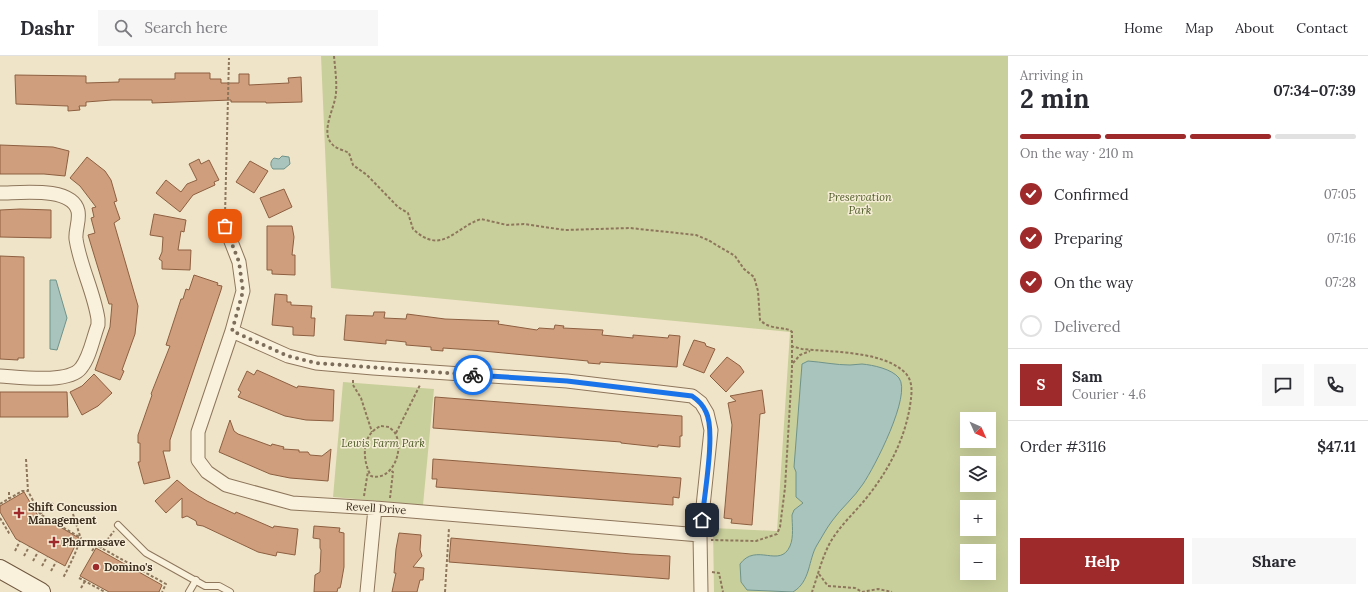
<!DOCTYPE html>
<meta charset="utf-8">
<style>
:root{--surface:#fff;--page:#f7f7f7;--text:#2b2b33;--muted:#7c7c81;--line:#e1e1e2;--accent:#9e2a2b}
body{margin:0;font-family:Lora,serif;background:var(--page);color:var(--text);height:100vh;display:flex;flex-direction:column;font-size:15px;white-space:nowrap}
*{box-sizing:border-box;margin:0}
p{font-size:13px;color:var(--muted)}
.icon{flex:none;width:22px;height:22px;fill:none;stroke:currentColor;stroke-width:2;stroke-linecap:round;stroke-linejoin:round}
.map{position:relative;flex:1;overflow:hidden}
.side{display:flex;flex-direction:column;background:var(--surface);width:360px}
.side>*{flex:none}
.needle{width:26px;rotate:135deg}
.controls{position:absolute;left:960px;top:356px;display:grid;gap:8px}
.controls a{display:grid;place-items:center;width:36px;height:36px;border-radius:0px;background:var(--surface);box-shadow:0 4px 16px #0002;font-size:20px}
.pin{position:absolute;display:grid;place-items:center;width:34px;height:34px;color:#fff;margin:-17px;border-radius:8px;box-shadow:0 2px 6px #0006}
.courier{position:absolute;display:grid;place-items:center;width:40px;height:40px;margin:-20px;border:3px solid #1a73e8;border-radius:50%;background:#fff;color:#222;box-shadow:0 1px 5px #0007}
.headline em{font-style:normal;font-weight:700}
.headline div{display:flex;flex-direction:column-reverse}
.headline{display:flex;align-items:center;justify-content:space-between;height:68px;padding:0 12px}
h1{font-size:26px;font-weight:700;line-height:30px}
.bar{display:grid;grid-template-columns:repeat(4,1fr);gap:6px 4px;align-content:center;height:48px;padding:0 12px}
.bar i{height:5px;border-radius:3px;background:var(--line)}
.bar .selected{background:var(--accent)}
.bar p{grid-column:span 4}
.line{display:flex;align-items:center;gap:10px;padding:0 12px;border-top:1px solid var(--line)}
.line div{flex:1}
.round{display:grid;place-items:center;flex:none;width:42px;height:42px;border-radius:0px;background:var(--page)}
ol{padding:0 12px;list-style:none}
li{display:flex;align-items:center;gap:12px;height:44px}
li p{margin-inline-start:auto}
li .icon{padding:4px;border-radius:50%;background:var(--accent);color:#fff;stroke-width:4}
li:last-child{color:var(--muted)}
li i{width:22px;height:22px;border:2px solid var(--line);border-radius:50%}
.button{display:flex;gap:8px;margin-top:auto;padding:8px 12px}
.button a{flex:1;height:46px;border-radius:0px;background:var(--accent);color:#fff;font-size:16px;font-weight:700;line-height:46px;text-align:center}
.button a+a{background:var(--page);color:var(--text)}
header{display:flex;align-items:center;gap:24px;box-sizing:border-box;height:56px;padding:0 20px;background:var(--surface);border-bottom:1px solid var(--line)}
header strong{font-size:19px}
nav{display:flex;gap:22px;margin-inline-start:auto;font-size:14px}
.search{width:280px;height:36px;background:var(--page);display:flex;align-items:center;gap:10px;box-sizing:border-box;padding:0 14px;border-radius:0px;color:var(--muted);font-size:15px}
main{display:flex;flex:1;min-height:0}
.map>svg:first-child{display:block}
.green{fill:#c9cf9b;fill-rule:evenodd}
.water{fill:#a9c4bc;stroke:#6f938a}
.building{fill:#cf9f7d;stroke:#8d5f41}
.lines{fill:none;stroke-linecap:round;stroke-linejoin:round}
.lane-casing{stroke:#8d765c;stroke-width:8}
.street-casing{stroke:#8d765c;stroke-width:15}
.secondary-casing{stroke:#6f573f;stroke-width:20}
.path{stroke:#8d765c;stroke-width:2;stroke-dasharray:3 2;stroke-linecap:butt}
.lane{stroke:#faf1dc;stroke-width:6}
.street{stroke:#faf1dc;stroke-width:13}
.secondary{stroke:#faf1dc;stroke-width:18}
.done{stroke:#7c6e5b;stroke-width:4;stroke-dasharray:0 7.2}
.route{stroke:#1a73e8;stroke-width:5}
.poi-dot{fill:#9e2a2b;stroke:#f7eed8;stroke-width:1.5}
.labels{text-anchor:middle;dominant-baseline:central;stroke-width:3;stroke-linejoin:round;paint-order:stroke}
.park-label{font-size:11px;font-style:italic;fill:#4d5a26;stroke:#f7eed8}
.poi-label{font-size:11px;font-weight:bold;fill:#3d2e20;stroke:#f7eed8;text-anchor:start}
.street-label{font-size:11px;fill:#3d2e20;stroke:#f7eed8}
</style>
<header>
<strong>Dashr</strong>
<div class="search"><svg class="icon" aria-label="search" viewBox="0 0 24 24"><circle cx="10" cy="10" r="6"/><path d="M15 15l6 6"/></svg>Search here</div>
<nav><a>Home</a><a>Map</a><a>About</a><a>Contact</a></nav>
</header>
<main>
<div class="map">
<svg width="1008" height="536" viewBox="0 0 1008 536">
<rect width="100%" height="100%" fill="#f0e4c8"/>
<path class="green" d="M321,0H1008V536H714L713,472L777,475L790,276L331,232ZM967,363H989V385H967ZM967,407H989V429H967ZM967,451H989V473H967ZM967,495H989V517H967Z
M343,326L434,333L423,449L333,441Z"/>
<path class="water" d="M282,100L289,101L290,108L284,113H273C270,110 270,105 274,102L279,103Z
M50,224H56L67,262L57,294L50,293Z
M808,305C822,306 836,309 850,309C854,309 858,308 862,308C873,309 892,313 899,322C912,339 874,412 863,428C854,442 841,452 832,465C826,473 822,481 817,489C808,504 811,525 793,536L747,534L741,526L740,508C756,486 780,513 790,490C794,481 792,468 792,459L794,454L803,447L796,441V416L794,411L802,308Z"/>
<path class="building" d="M175,17H210V23H221V27H239V18H249V29L289,27L288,22L301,21L302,46L266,47V46H231V44L152,47V44H112L86,46V50H79L80,54L68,55V50L16,48L15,19L86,20V27L119,26V23H175Z
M0,89L53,91L69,95L65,120L44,118H0Z
M87,101L105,115L111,124L117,145L114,146L120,163L114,167L138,250L135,278L122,314L124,315L120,324L95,314L110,271L112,248H109L88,179L95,177L91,162L94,161L92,152L96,151L80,130L70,122Z
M199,103L201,108L209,104L219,124L214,126L215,129L193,139L180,156L156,137L166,124L181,136L187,128L197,124L189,108Z
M250,105L268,115L254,137L236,126Z
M284,133L292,151L269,162L260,142Z
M20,153L51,154V182L0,181V154Z
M154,158L186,164L184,176L181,175L178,194H191L190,214L162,213V205L159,203L162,196L163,181L150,179Z
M267,170H292L294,181L292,199H295V219L272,218V214H267Z
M0,200L24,201V302H18V304L0,303Z
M194,219L218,227L217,229L222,230L221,234L170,384V395H163L170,422L144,428L138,406H140V387H138V379L152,339L151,338L170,290L166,289L181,243H183L186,233L189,234Z
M275,238L287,239V246H291V249L312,250L311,262H315L314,280L293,279V271L272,269Z
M374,256H385L384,262L406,263L407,258L445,263L499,265L498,268L537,274L539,272L554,273L555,269L564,270L563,272L603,274L602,279L633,282V279L668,282L669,279L680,280L677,311L600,306V308L588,307V305L472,294L443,292V295L431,294V291L406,289V286L386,284V288L344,284L346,259L373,260Z
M694,284L705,287L706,290L715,293L704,317L683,309Z
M727,301L740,310L744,316L726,336L710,320Z
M257,314L297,332L298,330L334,334L333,365L306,364L285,360L238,341L241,336L238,334L247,315L254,319Z
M94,318L112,337L98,350L82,359L70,336L82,330Z
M762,334L765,357L760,358L752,469L731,467L732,463L724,462L732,369L728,347L736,345L730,340Z
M0,336H67L68,361H0Z
M435,341L682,360V380H680V391L658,389V391L621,387V386L433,372Z
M230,364L234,375L238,378L271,390L272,388L284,391L283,393L299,394V396H308L310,399L322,400L331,393L328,425L290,422L270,418L219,396Z
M433,403L681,422L679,442L673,441V449L436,431L437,423H432Z
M177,424L189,434L207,445L235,458L236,456L273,472L274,470L298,473L295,499L277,496L276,500L258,496L203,470L197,469L196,465L187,460L182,462V442L166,457L155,445Z
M24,436L40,463L43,461L79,482L65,510L16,483L0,456V450Z
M314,470L340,472L339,476L344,477V511L341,528L340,532H338L337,536H314L315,519L320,516L321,494L320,492V483L313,482Z
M399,477L421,479L420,494L422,500L413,511L424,512L423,524H420L417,536H392L396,517H394L396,493Z
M451,482L631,498L670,500L669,523L449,506Z
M96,492L162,529L159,536H109L80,520Z"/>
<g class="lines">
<g class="lane-casing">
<path id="lane" d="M118,469L146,497L205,530H219L230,536
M189,536L196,524"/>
</g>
<g class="street-casing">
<path id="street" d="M0,137C20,137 72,130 78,155C80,165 75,174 76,183C80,210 94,236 98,263V269C93,282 90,301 81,312C69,328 19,321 0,320
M225,170L239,206L243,235L232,275L198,376V404L207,416L226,429L292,447L375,452L700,479
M232,275L288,300L316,307L373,312L567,325L692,340L701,347L707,357L711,374L700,479L701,536
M367,536L375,452"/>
</g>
<g class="secondary-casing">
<path id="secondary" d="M0,513L41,536"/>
</g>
<path class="path" d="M334,0C335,12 337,25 336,37C335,52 320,75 332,88C336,93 344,94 349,97L353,109L367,119L398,151L408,157L413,173C442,200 454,172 481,163L507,169L524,168L565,174L630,172L696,179L708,184L735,200L744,213L754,221L758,235L760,264C771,275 787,270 792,276V313L785,432L780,471L777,478L756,485L711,484
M225,159L229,2
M791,290L802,293C830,296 879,295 902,314C914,323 912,336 910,350C904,386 887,417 864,445C853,458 840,470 831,485C822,501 818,519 812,536
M793,307L800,299L810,295
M353,324V329L361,342L372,376
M381,370L389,371C391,373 394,375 395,377C405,394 392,426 371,420C362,404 361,378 381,370Z
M396,377L420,329
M26,403L28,435L40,458L81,482C76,496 70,509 63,522
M9,436V443
M364,440L368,415
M390,442L393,416L390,414
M0,448L22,435H28
M40,458L53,447
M73,458L80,480
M0,462L9,477L11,478
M101,492L114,475
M15,495L20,485
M92,495L96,489L166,528L162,536
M24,500L29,491
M33,505L38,496
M42,510L47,501
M51,515L56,506
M712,516L719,517L723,536
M819,518L828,530L855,532L862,536L878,533L892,536
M79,522L105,536
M81,532L85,525
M445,536L449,472"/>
<use href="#lane" class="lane"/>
<use href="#street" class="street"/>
<use href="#secondary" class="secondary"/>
</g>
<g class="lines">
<path class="done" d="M225,170L239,206L243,235L232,275L288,300L316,307L473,319"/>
<path class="route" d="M473,319L567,325L692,340C698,344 703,349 706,356C716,375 704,440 702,464"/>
</g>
<g class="poi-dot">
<path d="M17 451h4v4h4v4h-4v4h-4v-4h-4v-4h4z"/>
<path d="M52 480h4v4h4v4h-4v4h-4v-4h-4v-4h4z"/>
<circle cx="96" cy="511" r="4"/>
</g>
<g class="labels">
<g class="park-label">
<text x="860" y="141">Preservation<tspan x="860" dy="13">Park</tspan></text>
<text x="383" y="387">Lewis Farm Park</text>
</g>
<g class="poi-label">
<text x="28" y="451">Shift Concussion<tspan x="28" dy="13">Management</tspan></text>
<text x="62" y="486">Pharmasave</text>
<text x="104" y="511">Domino's</text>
</g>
<g class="street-label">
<text transform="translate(376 452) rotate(4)">Revell Drive</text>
</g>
</g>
</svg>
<div class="controls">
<a><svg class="needle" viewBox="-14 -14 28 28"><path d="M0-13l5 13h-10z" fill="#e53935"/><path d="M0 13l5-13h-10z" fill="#7c7c81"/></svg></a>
<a><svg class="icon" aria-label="layers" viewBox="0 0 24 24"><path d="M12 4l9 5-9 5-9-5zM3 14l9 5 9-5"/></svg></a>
<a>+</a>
<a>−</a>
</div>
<div class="pin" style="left:225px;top:170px;background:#ea580c"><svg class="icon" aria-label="bag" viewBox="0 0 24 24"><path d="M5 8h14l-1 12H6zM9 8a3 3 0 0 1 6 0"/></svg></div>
<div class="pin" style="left:702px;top:464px;background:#1f2937"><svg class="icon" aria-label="home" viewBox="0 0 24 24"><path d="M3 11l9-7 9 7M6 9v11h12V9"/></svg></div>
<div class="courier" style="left:473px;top:319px"><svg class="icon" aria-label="bike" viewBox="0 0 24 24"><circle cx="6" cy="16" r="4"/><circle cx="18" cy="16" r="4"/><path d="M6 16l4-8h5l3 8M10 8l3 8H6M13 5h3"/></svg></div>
</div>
<section class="side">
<div class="headline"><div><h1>2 min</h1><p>Arriving in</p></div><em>07:34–07:39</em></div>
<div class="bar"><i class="selected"></i><i class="selected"></i><i class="selected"></i><i></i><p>On the way · 210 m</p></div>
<ol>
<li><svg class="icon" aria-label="check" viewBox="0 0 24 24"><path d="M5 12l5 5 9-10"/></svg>Confirmed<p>07:05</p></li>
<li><svg class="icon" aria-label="check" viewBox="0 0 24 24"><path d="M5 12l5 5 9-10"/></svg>Preparing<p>07:16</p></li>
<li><svg class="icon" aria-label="check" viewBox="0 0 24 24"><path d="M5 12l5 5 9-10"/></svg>On the way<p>07:28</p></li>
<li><i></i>Delivered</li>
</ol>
<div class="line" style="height:72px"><b class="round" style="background:var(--accent);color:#fff">S</b><div><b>Sam</b><p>Courier · 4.6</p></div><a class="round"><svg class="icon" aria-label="chat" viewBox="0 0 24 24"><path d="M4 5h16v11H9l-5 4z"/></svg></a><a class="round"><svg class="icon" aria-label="phone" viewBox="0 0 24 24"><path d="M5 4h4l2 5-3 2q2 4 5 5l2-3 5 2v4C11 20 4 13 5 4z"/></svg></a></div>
<div class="line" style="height:52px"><div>Order #3116</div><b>$47.11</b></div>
<div class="button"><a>Help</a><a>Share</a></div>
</section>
</main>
